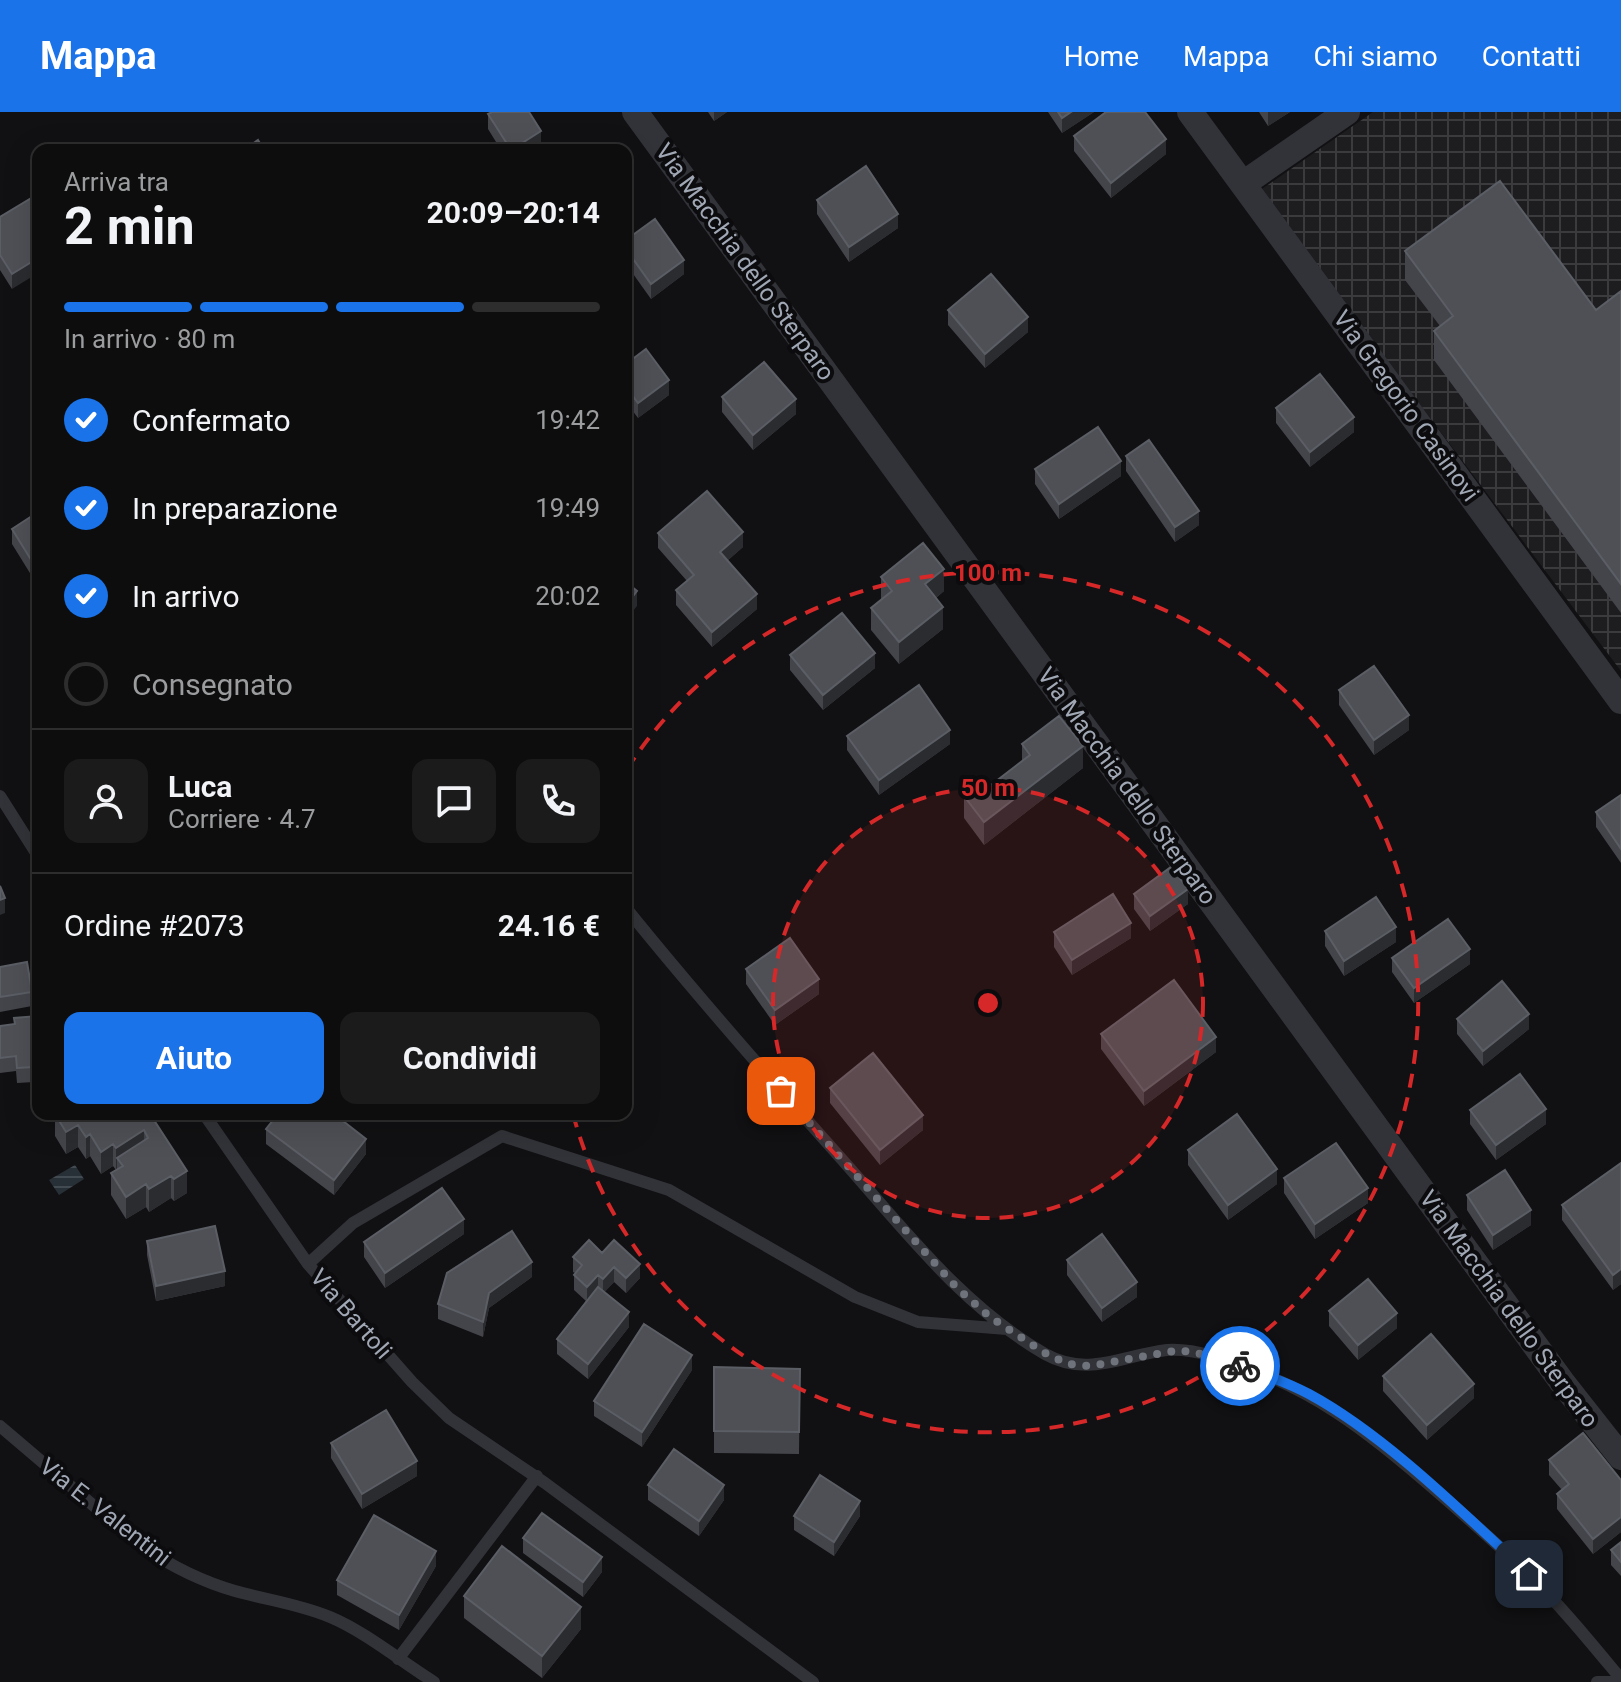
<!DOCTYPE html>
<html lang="it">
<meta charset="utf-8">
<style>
:root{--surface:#0d0d0e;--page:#1b1b1c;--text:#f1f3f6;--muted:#9a9c9e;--line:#2d2d2e;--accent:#1a73e8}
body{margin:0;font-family:Roboto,sans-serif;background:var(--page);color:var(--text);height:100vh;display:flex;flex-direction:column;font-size:30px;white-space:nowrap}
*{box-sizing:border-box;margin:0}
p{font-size:26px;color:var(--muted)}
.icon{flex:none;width:44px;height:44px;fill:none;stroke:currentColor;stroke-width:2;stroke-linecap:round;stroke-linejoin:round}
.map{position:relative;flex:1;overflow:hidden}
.panel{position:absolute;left:32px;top:32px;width:600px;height:976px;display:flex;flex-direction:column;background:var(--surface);border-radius:16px;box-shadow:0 8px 32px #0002,0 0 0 2px var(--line)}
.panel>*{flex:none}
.pin{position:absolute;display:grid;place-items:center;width:68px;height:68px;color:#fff;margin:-34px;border-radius:16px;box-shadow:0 4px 12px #0006}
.courier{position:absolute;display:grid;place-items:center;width:80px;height:80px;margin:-40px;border:6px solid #1a73e8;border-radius:50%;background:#fff;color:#222;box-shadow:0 2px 10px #0007}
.summary em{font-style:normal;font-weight:700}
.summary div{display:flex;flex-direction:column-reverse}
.summary{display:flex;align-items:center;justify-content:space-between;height:136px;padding:0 32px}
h1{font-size:52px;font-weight:700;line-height:60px}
.bar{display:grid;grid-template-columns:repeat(4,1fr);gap:12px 8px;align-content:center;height:96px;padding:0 32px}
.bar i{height:10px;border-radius:6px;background:var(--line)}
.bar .active{background:var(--accent)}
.bar p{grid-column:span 4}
.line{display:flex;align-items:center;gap:20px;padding:0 32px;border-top:2px solid var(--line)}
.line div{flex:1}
.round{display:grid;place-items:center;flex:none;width:84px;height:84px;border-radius:16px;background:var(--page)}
ol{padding:0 32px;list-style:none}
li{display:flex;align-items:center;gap:24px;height:88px}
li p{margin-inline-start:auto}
li .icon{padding:8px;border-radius:50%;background:var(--accent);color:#fff;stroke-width:4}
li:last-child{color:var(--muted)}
li i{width:44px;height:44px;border:4px solid var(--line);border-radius:50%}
.action{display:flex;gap:16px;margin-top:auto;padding:16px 32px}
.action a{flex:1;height:92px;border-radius:16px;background:var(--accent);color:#fff;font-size:32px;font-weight:700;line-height:92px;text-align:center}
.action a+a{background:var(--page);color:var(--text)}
header{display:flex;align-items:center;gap:48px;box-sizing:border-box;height:112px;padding:0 40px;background:var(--accent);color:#fff}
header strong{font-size:38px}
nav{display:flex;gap:44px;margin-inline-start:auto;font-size:28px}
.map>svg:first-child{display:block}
.industrial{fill:url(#industrial-grid)}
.water{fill:url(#water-rules)}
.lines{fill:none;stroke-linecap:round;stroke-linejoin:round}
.lane{stroke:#323338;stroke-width:12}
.street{stroke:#323338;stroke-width:26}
.wall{fill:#44454b}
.shaded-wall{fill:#2b2c30}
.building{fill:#4e5056;stroke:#5b5e65;stroke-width:2}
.done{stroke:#6f737c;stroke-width:8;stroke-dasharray:0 14.4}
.route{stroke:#1a73e8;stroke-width:10}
.ring{fill:none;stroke:#d62828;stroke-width:4;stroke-dasharray:14 10}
.labels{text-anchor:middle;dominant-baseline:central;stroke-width:8;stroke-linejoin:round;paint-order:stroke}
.street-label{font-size:24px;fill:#a1a8b5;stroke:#0c0c0e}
.centre{fill:#d62828;stroke:#0c0c0e;stroke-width:4}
.ring-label{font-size:24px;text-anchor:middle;font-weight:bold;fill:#d62828;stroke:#0c0c0e;stroke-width:8;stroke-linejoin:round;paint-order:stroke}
</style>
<header>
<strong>Mappa</strong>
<nav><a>Home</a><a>Mappa</a><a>Chi siamo</a><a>Contatti</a></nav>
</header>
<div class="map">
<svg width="1621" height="1570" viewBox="0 0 1621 1570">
<defs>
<pattern id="industrial-grid" width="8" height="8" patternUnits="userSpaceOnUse" patternTransform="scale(2)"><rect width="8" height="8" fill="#1d1d20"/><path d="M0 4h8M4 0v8" fill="none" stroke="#3b3b3e"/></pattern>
<pattern id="water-rules" width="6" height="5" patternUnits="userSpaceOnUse" patternTransform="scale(2)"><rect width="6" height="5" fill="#273037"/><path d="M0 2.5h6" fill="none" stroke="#434b52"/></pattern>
</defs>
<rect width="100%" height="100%" fill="#111113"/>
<path class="industrial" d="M1373,0H1621V559L1259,79Z"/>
<path class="water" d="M75,1053L84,1067L59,1083L49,1068Z"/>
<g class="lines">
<path class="lane" d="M0,684L38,744
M626,796C697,884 771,968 846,1052C907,1121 964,1195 1045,1242C1088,1266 1123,1243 1167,1238C1182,1237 1198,1240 1212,1244C1309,1272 1367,1318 1441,1383C1471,1409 1501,1435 1529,1463C1562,1495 1591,1531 1621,1567
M204,1002L308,1152L412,1270L449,1306L545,1371L813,1570
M308,1152L353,1111L502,1024L669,1078L855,1185L918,1210L1007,1217
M0,1314L141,1434C171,1454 200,1469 235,1479C267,1488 299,1492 330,1505C364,1519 402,1550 434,1570
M398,1547L537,1364
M1597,1570H1616"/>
<path class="street" d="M635,0L1562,1270L1621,1345
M1190,0L1621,589
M1243,72L1347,0"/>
</g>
<path class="wall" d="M708,0H727L714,9Z
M1048,0H1094L1062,21Z
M1259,0H1290L1268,14Z
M488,2L541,34L534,38H501L488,17Z
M1074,24L1166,42L1111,86L1074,39Z
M38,82L12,177L0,158V105Z
M817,88L898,116L849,150L817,102Z
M626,128L684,162L651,187L626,152Z
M1405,139L1596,198L1621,179V501L1434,248V219L1440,214L1405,168Z
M948,198L1028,220L985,256L948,213Z
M626,252L669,283L638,306L626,290Z
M722,285L796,302L753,338L722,300Z
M1276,296L1354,320L1310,355L1276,311Z
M1126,344L1199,413L1175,430L1126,359Z
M1035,357L1121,364L1059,407L1035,372Z
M38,400V462L33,466L12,432V417Z
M658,421L743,435L727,449L757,497L712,535L676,493V478L687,469L658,436Z
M881,465L944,479L936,486L943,517L899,552L871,518V496L881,488Z
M790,543L875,556L823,598L790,558Z
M1339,578L1409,618L1374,643L1339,593Z
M847,624L950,632L879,683L847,638Z
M1022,632L1083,656L984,733L964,706V684L991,673L1022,649Z
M1621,683V751L1596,715V700Z
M1134,782L1188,792L1150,819L1134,797Z
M1325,819L1396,830L1344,864L1325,834Z
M1054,820L1131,826L1072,863L1054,835Z
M1392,846L1470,852L1414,891L1392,860Z
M0,855L32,880V894L0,900Z
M746,857L819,882L775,913L746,872Z
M38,904V955L34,956V970L17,971L16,959L0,961V914L14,912Z
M1457,907L1529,917L1483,954L1457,922Z
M1101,922L1216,940L1144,994L1101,937Z
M830,976L923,1018L880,1053L830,991Z
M1470,998L1546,1012L1496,1048L1470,1012Z
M55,1002H150L187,1081L174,1089L171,1086L149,1100L146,1095L126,1107L111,1083V1061L116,1058L113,1054L101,1062L90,1044L86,1047L78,1035L66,1042L55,1024Z
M266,1017L366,1042L334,1083L266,1032Z
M1188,1038L1277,1072L1228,1108L1188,1053Z
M1621,1051V1172L1613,1178L1562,1108V1093Z
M1284,1066L1368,1091L1315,1127L1284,1081Z
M1467,1083L1531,1113L1493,1138L1467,1098Z
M464,1122L385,1176L364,1145V1130Z
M147,1129L225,1174L156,1189L147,1143Z
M602,1141L640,1166L626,1181L614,1170L604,1180L629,1215L588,1267L557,1242V1227L586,1189L574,1178V1163L575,1161L573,1160V1145Z
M1067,1148L1137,1185L1102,1210L1067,1163Z
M532,1165L489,1196L483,1225L438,1207V1192Z
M1329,1199L1397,1216L1358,1248L1329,1214Z
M714,1255L800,1257L799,1342L714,1341Z
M692,1258L642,1335L594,1304V1289Z
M1383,1264L1474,1286L1427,1328L1383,1279Z
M331,1331L417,1364L362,1397L331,1346Z
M1549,1348L1621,1368V1420L1593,1442L1557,1397V1382L1562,1378L1549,1363Z
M648,1373L724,1388L699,1424L648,1388Z
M794,1404H860L834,1444L794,1418Z
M523,1426L602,1460L583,1485L523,1441Z
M1621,1430V1464L1611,1453V1438Z
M436,1454L399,1518L337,1483V1468Z
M464,1484L581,1517L542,1566L464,1506Z"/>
<path class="shaded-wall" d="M714,0H727L714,9Z
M1071,0H1094L1062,21V6Z
M1268,0H1290L1268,14Z
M541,19V34L534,38H511Z
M1166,27V42L1111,86V71Z
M898,102V116L849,150V135Z
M38,146V161L12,177V162Z
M684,148V162L651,187V172Z
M1028,205V220L985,256V242Z
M669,268V283L638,306V291Z
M796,287V302L753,338V323Z
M1354,305V320L1310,355V340Z
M1121,349V364L1059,407V392Z
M1199,399V413L1175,430V415Z
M743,420V435L720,455V440Z
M38,448V462L33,466V451Z
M944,457V479L925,495V472Z
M637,479V494L626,508V493Z
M757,482V497L712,535V520Z
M943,495V517L899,552V530Z
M875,541V556L823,598V583Z
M1409,603V618L1374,643V628Z
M950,618V632L879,683V668Z
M1083,634V656L984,733V710Z
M1188,777V792L1150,819V804Z
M5,786V801L0,803V788Z
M1131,811V826L1072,863V848Z
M1396,815V830L1344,864V849Z
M1470,837V852L1414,891V876Z
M819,867V882L775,913V898Z
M1529,902V917L1483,954V939Z
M1216,925V940L1144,994V979Z
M1546,997V1012L1496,1048V1033Z
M923,1003V1018L880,1053V1038Z
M78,1013V1035L66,1042V1020Z
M144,1018V1041L117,1046V1057L116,1058V1036Z
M90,1022V1044L86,1047V1025Z
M366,1027V1042L334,1083V1068Z
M113,1032V1054L101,1062V1040Z
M1277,1057V1072L1228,1108V1093Z
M187,1059V1081L174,1089V1067Z
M171,1064V1086L149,1100V1077Z
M146,1072V1095L126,1107V1085Z
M1368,1076V1091L1315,1127V1112Z
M1531,1098V1113L1493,1138V1123Z
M464,1107V1122L385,1176V1161Z
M532,1150V1165L489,1196L483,1225V1210L489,1181Z
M640,1152V1166L626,1181V1166Z
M614,1155V1170L603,1182V1167Z
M1621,1157V1172L1613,1178V1163Z
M225,1159V1174L156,1189V1174Z
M598,1163V1178L587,1190V1175Z
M1137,1170V1185L1102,1210V1196Z
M629,1200V1215L588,1267V1252Z
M1397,1201V1216L1358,1248V1233Z
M692,1243V1258L642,1335V1320Z
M1474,1272V1286L1427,1328V1313Z
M417,1349V1364L362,1397V1382Z
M724,1373V1388L699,1424V1409Z
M860,1389V1404L834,1444V1430Z
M1621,1405V1420L1593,1442V1427Z
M436,1439V1454L399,1518V1503Z
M602,1445V1460L583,1485V1470Z
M581,1495V1517L542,1566V1544Z"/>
<path class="building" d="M492,0H529L541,19L511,38L488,2Z
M1058,0H1071L1062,6Z
M1106,0H1145L1166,27L1111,71L1074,24Z
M258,28L264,38H243Z
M866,54L898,102L849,135L817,88Z
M1500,69L1596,198L1621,179V472L1434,219L1453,204L1405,139Z
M38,82V146L12,162L0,143V105Z
M655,107L684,148L651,172L626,137V128Z
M991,162L1028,205L985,242L948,198Z
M646,237L669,268L638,291L626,275V252Z
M764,250L796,287L753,323L722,285Z
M1320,262L1354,305L1310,340L1276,296Z
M1098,315L1121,349L1059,392L1035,357Z
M1149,328L1199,399L1175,415L1126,344Z
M707,379L743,420L720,440L757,482L712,520L676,478L694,463L658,421Z
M38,400V448L33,451L12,417Z
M923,431L944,457L925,472L943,495L899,530L871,496L892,479L881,465Z
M626,470L637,479L626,493Z
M842,501L875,541L823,583L790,543Z
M1374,554L1409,603L1374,628L1339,578Z
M919,573L950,618L879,668L847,624Z
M1059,604L1083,634L984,710L964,684L986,668L991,673L1030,643L1022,632Z
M1621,683V737L1596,700Z
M1171,755L1188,777L1150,804L1134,782Z
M0,774L5,786L0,788Z
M1113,782L1131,811L1072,848L1054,820Z
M1376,785L1396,815L1344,849L1325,819Z
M1448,807L1470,837L1414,876L1392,846Z
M790,826L819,867L775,898L746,857Z
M27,850L32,880L0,885V855Z
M1174,868L1216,925L1144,979L1101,922Z
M1502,869L1529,902L1483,939L1457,907Z
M38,904V940L33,941L34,955L17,956L16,944L0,946V914L15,912L14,906Z
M873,941L923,1003L880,1038L830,976Z
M1520,962L1546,997L1496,1033L1470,998Z
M55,1002H150L187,1059L174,1067L171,1064L149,1077L146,1072L126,1085L111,1061L123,1054L117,1046L148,1026L144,1018L116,1036L113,1032L101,1040L90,1022L86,1025L78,1013L66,1020Z
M278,1002H334L366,1027L334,1068L266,1017Z
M1237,1002L1277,1057L1228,1093L1188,1038Z
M1336,1031L1368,1076L1315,1112L1284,1066Z
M1621,1051V1157L1613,1163L1562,1093Z
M1505,1058L1531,1098L1493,1123L1467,1083Z
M442,1076L464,1107L385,1161L364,1130Z
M215,1114L225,1159L156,1174L147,1129Z
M512,1119L532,1150L489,1181L483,1210L438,1192L447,1161Z
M1102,1122L1137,1170L1102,1196L1067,1148Z
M589,1128L602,1141L614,1128L640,1152L626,1166L614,1155L603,1167L598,1163L587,1175L574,1163L582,1153L573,1145Z
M1368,1167L1397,1201L1358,1233L1329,1199Z
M598,1175L629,1200L588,1252L557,1227Z
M644,1212L692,1243L642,1320L594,1289Z
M1431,1222L1474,1272L1427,1313L1383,1264Z
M714,1255L800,1257L799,1320L714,1319Z
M386,1298L417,1349L362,1382L331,1331Z
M1583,1321L1621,1368V1405L1593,1427L1557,1382L1569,1372L1549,1348Z
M674,1337L724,1373L699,1409L648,1373Z
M820,1363L860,1389L834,1430L794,1404Z
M542,1401L602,1445L583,1470L523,1426Z
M374,1403L436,1439L399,1503L337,1468Z
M1621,1430V1450L1611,1438Z
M502,1434L581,1495L542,1544L464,1484Z"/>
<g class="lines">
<path class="done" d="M781,979L957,1176L990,1205L1045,1241L1068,1252L1090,1254L1179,1238L1212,1244L1240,1254"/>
<path class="route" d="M1240,1254C1263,1262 1287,1270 1309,1282C1385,1323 1464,1402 1529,1462"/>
</g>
<circle cx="988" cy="891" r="215" fill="#d62828" fill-opacity=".12"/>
<g class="ring">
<circle cx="988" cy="891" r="215"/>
<path d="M627 657A430 430 0 1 1 573 1002"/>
</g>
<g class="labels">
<g class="street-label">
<text transform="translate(745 150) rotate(54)">Via Macchia dello Sterparo</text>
<text transform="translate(1406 294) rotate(54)">Via Gregorio Casinovi</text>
<text transform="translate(1127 674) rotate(54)">Via Macchia dello Sterparo</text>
<text transform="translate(1509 1197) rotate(54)">Via Macchia dello Sterparo</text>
<text transform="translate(351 1202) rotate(49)">Via Bartoli</text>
<text transform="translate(105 1400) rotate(38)">Via E. Valentini</text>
</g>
</g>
<circle cx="988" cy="891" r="12" class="centre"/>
<g class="ring-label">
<text x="988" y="469">100 m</text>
<text x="988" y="684">50 m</text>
</g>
</svg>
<div class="pin" style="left:781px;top:979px;background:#ea580c"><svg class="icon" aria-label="bag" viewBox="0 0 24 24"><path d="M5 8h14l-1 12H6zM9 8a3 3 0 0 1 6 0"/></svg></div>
<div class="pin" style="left:1529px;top:1462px;background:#1f2937"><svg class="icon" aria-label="home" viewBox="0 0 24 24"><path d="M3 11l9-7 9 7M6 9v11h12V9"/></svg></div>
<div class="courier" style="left:1240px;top:1254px"><svg class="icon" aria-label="bike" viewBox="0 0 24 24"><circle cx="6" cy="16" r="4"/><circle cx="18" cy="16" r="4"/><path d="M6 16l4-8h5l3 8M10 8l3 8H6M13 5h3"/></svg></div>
<section class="panel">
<div class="summary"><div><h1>2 min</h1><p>Arriva tra</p></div><em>20:09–20:14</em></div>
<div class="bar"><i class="active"></i><i class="active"></i><i class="active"></i><i></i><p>In arrivo · 80 m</p></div>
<ol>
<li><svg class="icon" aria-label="check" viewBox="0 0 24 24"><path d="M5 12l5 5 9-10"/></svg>Confermato<p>19:42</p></li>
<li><svg class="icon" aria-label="check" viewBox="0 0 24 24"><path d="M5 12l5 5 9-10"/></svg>In preparazione<p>19:49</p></li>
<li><svg class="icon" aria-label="check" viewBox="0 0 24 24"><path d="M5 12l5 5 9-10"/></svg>In arrivo<p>20:02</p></li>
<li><i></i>Consegnato</li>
</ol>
<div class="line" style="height:144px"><a class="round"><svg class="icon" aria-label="person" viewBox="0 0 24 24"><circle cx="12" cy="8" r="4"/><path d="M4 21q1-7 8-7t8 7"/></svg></a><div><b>Luca</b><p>Corriere · 4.7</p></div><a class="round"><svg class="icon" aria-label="chat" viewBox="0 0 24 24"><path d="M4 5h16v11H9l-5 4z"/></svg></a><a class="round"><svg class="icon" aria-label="phone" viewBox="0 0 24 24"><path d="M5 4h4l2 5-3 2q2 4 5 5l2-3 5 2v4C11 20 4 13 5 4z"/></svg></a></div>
<div class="line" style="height:104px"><div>Ordine #2073</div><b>24.16 €</b></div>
<div class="action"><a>Aiuto</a><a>Condividi</a></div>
</section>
</div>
